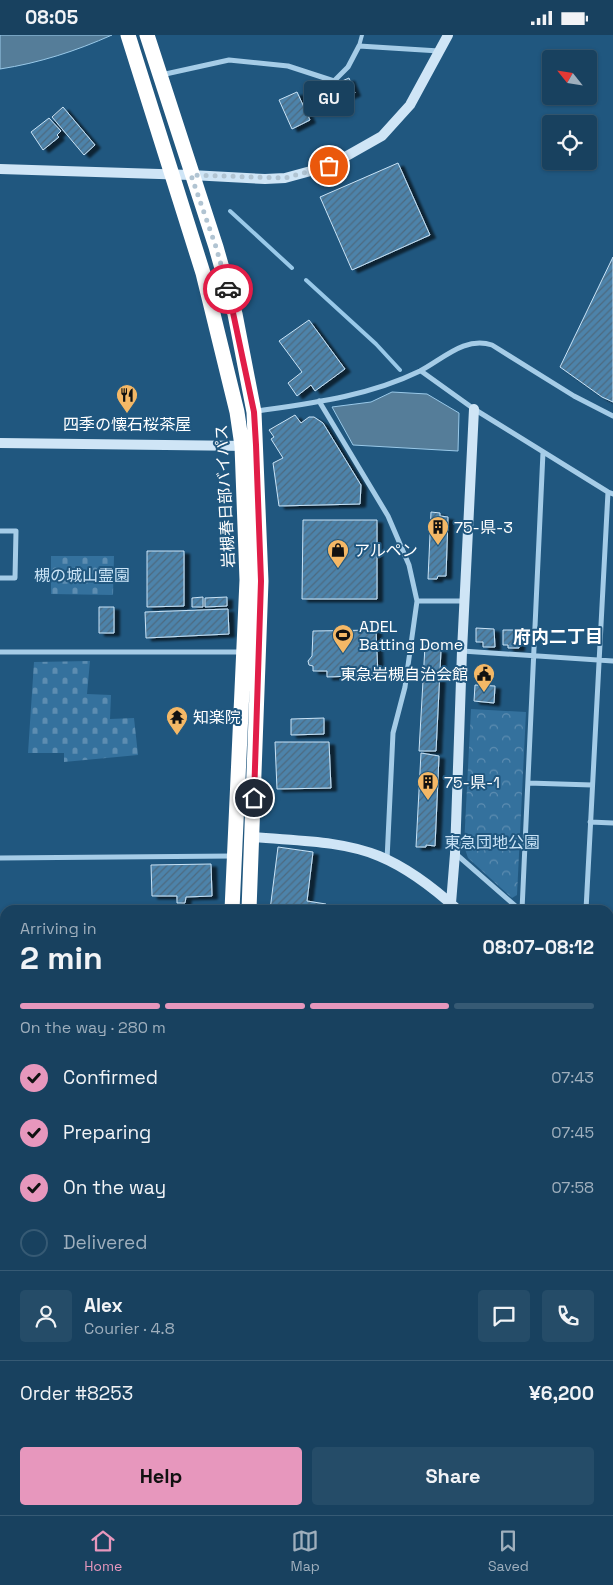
<!DOCTYPE html>
<meta charset="utf-8">
<style>
:root{--surface:#18415f;--page:#254c68;--text:#f1f3f6;--muted:#9fafbd;--line:#365a74;--accent:#e797bd}
body{margin:0;font-family:"Space Grotesk","Noto Sans JP",sans-serif;background:var(--page);color:var(--text);height:100vh;display:flex;flex-direction:column;font-size:19px;white-space:nowrap}
*{box-sizing:border-box;margin:0}
p{font-size:16px;color:var(--muted)}
.icon{flex:none;width:28px;height:28px;fill:none;stroke:currentColor;stroke-width:2;stroke-linecap:round;stroke-linejoin:round}
.map{position:relative;flex:1;overflow:hidden}
.side{position:absolute;left:0px;top:870px;width:614px;height:610px;display:flex;flex-direction:column;background:var(--surface);border-radius:15px 15px 0 0;box-shadow:0 1px 4px #0004,0 0 0 1px var(--line)}
.side>*{flex:none}
.needle{width:32px;rotate:300deg}
.controls{position:absolute;left:542px;top:15px;display:grid;gap:10px}
.controls a{display:grid;place-items:center;width:55px;height:55px;border-radius:5px;background:var(--surface);box-shadow:0 1px 4px #0004,0 0 0 1px var(--line);font-size:25px}
.pin{position:absolute;display:grid;place-items:center;width:42px;height:42px;color:#fff;margin:-21px;border:2px solid #fff;border-radius:50%;box-shadow:0 1px 5px #0007}
.courier{position:absolute;display:grid;place-items:center;width:50px;height:50px;margin:-25px;border:4px solid #e11d48;border-radius:50%;background:#fff;color:#222;box-shadow:0 1px 6px #0007}
.bubble{position:absolute;height:35px;border-radius:5px;background:var(--surface);box-shadow:0 1px 4px #0004,0 0 0 1px var(--line);font-size:16px;font-weight:800;line-height:35px;text-align:center}
.headline em{font-style:normal;font-weight:800}
.headline div{display:flex;flex-direction:column-reverse}
.headline{display:flex;align-items:center;justify-content:space-between;height:85px;padding:0 20px}
h1{font-size:32px;font-weight:800;line-height:38px}
.bar{display:grid;grid-template-columns:repeat(4,1fr);gap:8px 5px;align-content:center;height:60px;padding:0 20px}
.bar i{height:6px;border-radius:4px;background:var(--line)}
.bar .current{background:var(--accent)}
.bar p{grid-column:span 4}
.line{display:flex;align-items:center;gap:12px;padding:0 20px;border-top:1px solid var(--line)}
.line div{flex:1}
.round{display:grid;place-items:center;flex:none;width:52px;height:52px;border-radius:5px;background:var(--page)}
ol{padding:0 20px;list-style:none}
li{display:flex;align-items:center;gap:15px;height:55px}
li p{margin-inline-start:auto}
li .icon{padding:5px;border-radius:50%;background:var(--accent);color:#111;stroke-width:4}
li:last-child{color:var(--muted)}
li i{width:28px;height:28px;border:2px solid var(--line);border-radius:50%}
.button{display:flex;gap:10px;margin-top:auto;padding:10px 20px}
.button a{flex:1;height:58px;border-radius:5px;background:var(--accent);color:#111;font-size:20px;font-weight:800;line-height:58px;text-align:center}
.button a+a{background:var(--page);color:var(--text)}
.status{display:flex;justify-content:space-between;align-items:center;height:35px;padding:0 25px;background:var(--surface);direction:ltr}
.status svg{height:14px;fill:currentColor}
.dock{display:flex;justify-content:space-around;align-items:center;height:70px;border-top:1px solid var(--line);background:var(--surface);font-size:14px;color:var(--muted)}
.dock a{display:grid;justify-items:center;gap:2px}
.dock .current{color:var(--accent)}
.map>svg:first-child{display:block}
.cemetery{fill:url(#cemetery-stones)}
.park{fill:url(#park-crowns)}
.water{fill:#557d99;stroke:#99c9e9}
.lines{fill:none;stroke-linecap:round;stroke-linejoin:round}
.stream{stroke:#99c9e9;stroke-width:4}
.building{fill:url(#building-hatch);stroke:#c9e3f6;filter:url(#shadow)}
.lane{stroke:#a5cce7;stroke-width:4}
.street{stroke:#a5cce7;stroke-width:5}
.secondary{stroke:#cfe5f6;stroke-width:10}
.primary{stroke:#e7f3fd;stroke-width:12}
.highway{stroke:#fff;stroke-width:15}
.done{stroke:#b1c4d2;stroke-width:5;stroke-dasharray:0 9}
.route{stroke:#e11d48;stroke-width:6}
.labels{text-anchor:middle;dominant-baseline:central;stroke-width:4;stroke-linejoin:round;paint-order:stroke}
.poi-label{font-size:16px;fill:#fff;stroke:#20577f;text-anchor:start}
.street-label{font-size:16px;fill:#fff;stroke:#20577f}
.park-label{font-size:16px;fill:#c9e3f6;stroke:#20577f}
.neighbourhood-label{font-size:18px;font-weight:bold;fill:#fff;stroke:#20577f}
</style>
<div class="status"><b>08:05</b><svg viewBox="0 0 49 12"><path d="M0 12V9h3v3zM5 12V6h3v6zM10 12V3h3v9zM15 12V0h3v12zM26 1h20v11H26zM47 4h2v5h-2z"/></svg></div>
<div class="map">
<svg width="613" height="1480" viewBox="0 0 613 1480">
<defs>
<pattern id="cemetery-stones" width="16" height="16" patternUnits="userSpaceOnUse" patternTransform="scale(1.25)"><rect width="16" height="16" fill="#34719d"/><path d="M2 7V4a2 2 0 0 1 4 0v3zM10 15v-3a2 2 0 0 1 4 0v3z" fill="#5d8db1"/></pattern>
<pattern id="park-crowns" width="20" height="18" patternUnits="userSpaceOnUse" patternTransform="scale(1.25)"><rect width="20" height="18" fill="#34719d"/><path d="M2 6a3 3 0 1 1 6 0M12 15a3 3 0 1 1 6 0" fill="none" stroke="#5d8db1"/></pattern>
<pattern id="building-hatch" width="6" height="6" patternUnits="userSpaceOnUse" patternTransform="scale(1.25)"><rect width="6" height="6" fill="#4d83aa"/><path d="M-1 1l2-2M0 6l6-6M5 7l2-2" fill="none" stroke="#4d6a80"/></pattern>
<filter id="shadow"><feDropShadow dx="5.5" dy="3" stdDeviation="1" flood-color="#0009"/></filter>
</defs>
<rect width="100%" height="100%" fill="#20577f"/>
<path class="cemetery" d="M51,521H114L113,560L51,559Z
M90,626L87,659L111,660L110,684L134,683L138,720L64,727V718H28L34,627Z"/>
<path class="park" d="M471,674L526,677L517,860L512,863L468,823L464,811Z"/>
<path class="water" d="M0,0H112C76,16 39,28 0,34Z
M392,357L427,359L459,378L458,416L353,410L332,372L371,367Z"/>
<g class="lines">
<path class="stream" d="M230,176L292,233
M306,245L376,309L400,335"/>
</g>
<path class="building" d="M349,43L355,58L318,74L312,59Z
M297,57L310,85L292,94L279,65Z
M63,72L95,110L84,120L52,82Z
M49,83L61,96L57,100L59,102L43,115L31,97Z
M398,128L430,200L352,235L320,162Z
M613,222V367L602,362L560,332Z
M309,285L345,334L315,356L311,350L297,361L288,348L302,337L279,306Z
M295,380L301,388L309,382H314L323,388L361,450L360,469L279,471L273,428L283,423L271,404L274,402L269,395Z
M431,477L440,478V481L448,482L446,541H438L437,544H428Z
M303,485H377V564H302Z
M147,516H184V571L147,572Z
M203,562V572H192V563Z
M227,562V571L205,572V563Z
M99,572H114V598H99Z
M228,574L229,599L146,603L145,577Z
M476,593L494,594L495,612H483V607H476Z
M376,595L378,640L327,642V636H313V631L309,630L308,626L312,621L313,596Z
M503,595H519V613H508V610H503Z
M425,611H435V615H441L436,716H419Z
M475,650L495,651L494,668L474,666Z
M324,683V699L291,700V684Z
M275,707H329L331,753L277,754Z
M421,718L439,721L435,811L426,810V812H416Z
M278,812L313,817L307,866L326,869L325,875H270Z
M211,829L212,861L186,862L185,868H177V861H152L151,830Z"/>
<g class="lines">
<path class="lane" d="M359,11L362,0
M0,1446H5
M328,1475L329,1480
M393,1475L396,1480
M437,1475L440,1480"/>
<path class="street" d="M161,40L229,25L288,31L334,46L348,32L359,11L439,16
M421,336L474,374L608,457L613,459
M319,366L388,481L409,530L417,566L405,652L393,698L387,825
M257,376C313,368 369,361 420,336C443,324 465,301 492,310L574,361L613,381
M0,496H16L15,543H0
M417,566H464
M462,616L613,626
M0,617H241
M528,748L592,750
M590,787L613,788
M456,819L520,875
M0,823L233,821
M522,875L543,417
M586,875L608,457
M609,954L613,958
M0,1033H5
M609,1055L613,1057
M609,1124L613,1125
M609,1154L613,1148
M0,1243H5
M0,1364L5,1363
M609,1376L613,1380
M609,1404L613,1401
M485,1480L492,1475"/>
<path class="secondary" d="M0,134L191,140L265,144L285,143L329,131L382,101L410,70L448,0
M0,408L248,411
M253,802C294,806 340,805 379,821C408,833 435,854 458,875
M451,868L455,819L462,616L474,374
M609,1010L613,1014
M609,1220H613"/>
<path class="primary" d="M609,1440L613,1436
M572,1480L577,1475"/>
<path class="highway" d="M128,0L203,238L237,377L242,411L247,545L232,875
M147,0L216,212L235,279L254,377L261,546L249,875
M207,1480L208,1475
M224,1480L225,1475"/>
</g>
<g class="lines">
<path class="done" d="M228,254L216,212L191,140L285,143L329,131"/>
<path class="route" d="M228,254L254,377L256,410L261,546L254,763"/>
</g>
<defs>
<g id="restaurant-pin" transform="scale(1.125)"><path d="M0 17L-7.5 6A9.5 9.5 0 1 1 7.5 6Z" fill="#f4b866" stroke="#20577f"/><path d="M-5-6h1v4h1v-4h1v4h1v-4h1v5L-1.5 .5V6h-2V.5L-5-1ZM5-6V6H3V1.5H1.5Q1.5-4 5-6Z" fill="#111"/></g>
<g id="building-pin" transform="scale(1.125)"><path d="M0 17L-7.5 6A9.5 9.5 0 1 1 7.5 6Z" fill="#f4b866" stroke="#20577f"/><path d="M-4-6H4V6H1V3H-1V6H-4ZM-2.5-4.3h1.7v1.8h-1.7ZM.8-4.3h1.7v1.8H.8ZM-2.5-1h1.7V.8h-1.7ZM.8-1h1.7V.8H.8Z" fill="#111"/></g>
<g id="shop-pin" transform="scale(1.125)"><path d="M0 17L-7.5 6A9.5 9.5 0 1 1 7.5 6Z" fill="#f4b866" stroke="#20577f"/><path d="M-5-2.5h2.3a2.7 3.5 0 0 1 5.4 0H5L5.5 6h-11ZM-1.5-2.5h3a1.5 2.3 0 0 0-3 0Z" fill="#111"/></g>
<g id="stadium-pin" transform="scale(1.125)"><path d="M0 17L-7.5 6A9.5 9.5 0 1 1 7.5 6Z" fill="#f4b866" stroke="#20577f"/><path d="M0-5a6.5 5 0 1 0 0 10a6.5 5 0 1 0 0-10ZM-3.5-1.8h7v3.6h-7Z" fill="#111"/></g>
<g id="civic-pin" transform="scale(1.125)"><path d="M0 17L-7.5 6A9.5 9.5 0 1 1 7.5 6Z" fill="#f4b866" stroke="#20577f"/><path d="M-.6-6.5H3V-4.5H.6V-3L4-1V1h2V6H-6V1h2V-1L-.6-3ZM-1.2 2.5V6h2.4V2.5Z" fill="#111"/></g>
<g id="temple-pin" transform="scale(1.125)"><path d="M0 17L-7.5 6A9.5 9.5 0 1 1 7.5 6Z" fill="#f4b866" stroke="#20577f"/><path d="M0-6L5-2H3V0L6.5 2.5H4V6H1.5V3h-3V6H-4V2.5H-6.5L-3 0V-2H-5Z" fill="#111"/></g>
</defs>
<g fill-rule="evenodd">
<use href="#restaurant-pin" x="127" y="360"/>
<use href="#building-pin" x="438" y="492"/>
<use href="#shop-pin" x="338" y="515"/>
<use href="#stadium-pin" x="343" y="600"/>
<use href="#civic-pin" x="484" y="639"/>
<use href="#temple-pin" x="177" y="682"/>
<use href="#building-pin" x="428" y="747"/>
</g>
<g class="labels">
<g class="poi-label">
<text x="127" y="389" text-anchor="middle">四季の懐石桜茶屋</text>
<text x="454" y="492">75-県-3</text>
<text x="354" y="515">アルペン</text>
<text x="359" y="591">ADEL<tspan x="359" dy="18">Batting Dome</tspan></text>
<text x="468" y="639" text-anchor="end">東急岩槻自治会館</text>
<text x="193" y="682">知楽院</text>
<text x="444" y="747">75-県-1</text>
</g>
<g class="street-label">
<text transform="translate(225 461) rotate(-93)">岩槻春日部バイパス</text>
</g>
<g class="park-label">
<text x="82" y="540">槻の城山霊園</text>
<text x="492" y="807">東急団地公園</text>
</g>
<g class="neighbourhood-label">
<text x="558" y="601">府内二丁目</text>
</g>
</g>
</svg>
<div class="controls">
<a><svg class="needle" viewBox="-14 -14 28 28"><path d="M0-13l5 13h-10z" fill="#e53935"/><path d="M0 13l5-13h-10z" fill="#9fafbd"/></svg></a>
<a><svg class="icon" aria-label="locate" viewBox="0 0 24 24"><circle cx="12" cy="12" r="6"/><path d="M12 2v4M12 18v4M2 12h4M18 12h4"/></svg></a>
</div>
<div class="pin" style="left:329px;top:131px;background:#ea580c"><svg class="icon" aria-label="bag" viewBox="0 0 24 24"><path d="M5 8h14l-1 12H6zM9 8a3 3 0 0 1 6 0"/></svg></div>
<div class="pin" style="left:254px;top:763px;background:#1f2937"><svg class="icon" aria-label="home" viewBox="0 0 24 24"><path d="M3 11l9-7 9 7M6 9v11h12V9"/></svg></div>
<div class="courier" style="left:228px;top:254px"><svg class="icon" aria-label="car" viewBox="0 0 24 24"><path d="M5 17H2v-5l4-1 3-4h7l3 4 3 1v5h-3M9 17h6M6 11h13"/><circle cx="7" cy="17" r="2"/><circle cx="17" cy="17" r="2"/></svg></div>
<div class="bubble" style="left:304px;top:46px;width:50px">GU</div>
<section class="side">
<div class="headline"><div><h1>2 min</h1><p>Arriving in</p></div><em>08:07–08:12</em></div>
<div class="bar"><i class="current"></i><i class="current"></i><i class="current"></i><i></i><p>On the way · 280 m</p></div>
<ol>
<li><svg class="icon" aria-label="check" viewBox="0 0 24 24"><path d="M5 12l5 5 9-10"/></svg>Confirmed<p>07:43</p></li>
<li><svg class="icon" aria-label="check" viewBox="0 0 24 24"><path d="M5 12l5 5 9-10"/></svg>Preparing<p>07:45</p></li>
<li><svg class="icon" aria-label="check" viewBox="0 0 24 24"><path d="M5 12l5 5 9-10"/></svg>On the way<p>07:58</p></li>
<li><i></i>Delivered</li>
</ol>
<div class="line" style="height:90px"><a class="round"><svg class="icon" aria-label="person" viewBox="0 0 24 24"><circle cx="12" cy="8" r="4"/><path d="M4 21q1-7 8-7t8 7"/></svg></a><div><b>Alex</b><p>Courier · 4.8</p></div><a class="round"><svg class="icon" aria-label="chat" viewBox="0 0 24 24"><path d="M4 5h16v11H9l-5 4z"/></svg></a><a class="round"><svg class="icon" aria-label="phone" viewBox="0 0 24 24"><path d="M5 4h4l2 5-3 2q2 4 5 5l2-3 5 2v4C11 20 4 13 5 4z"/></svg></a></div>
<div class="line" style="height:65px"><div>Order #8253</div><b>¥6,200</b></div>
<div class="button"><a>Help</a><a>Share</a></div>
</section>
</div>
<nav class="dock">
<a class="current"><svg class="icon" aria-label="home" viewBox="0 0 24 24"><path d="M3 11l9-7 9 7M6 9v11h12V9"/></svg>Home</a>
<a><svg class="icon" aria-label="map" viewBox="0 0 24 24"><path d="M3 6l6-2 6 2 6-2v14l-6 2-6-2-6 2zM9 4v14M15 6v14"/></svg>Map</a>
<a><svg class="icon" aria-label="saved" viewBox="0 0 24 24"><path d="M7 4h10v16l-5-4-5 4z"/></svg>Saved</a>
</nav>
